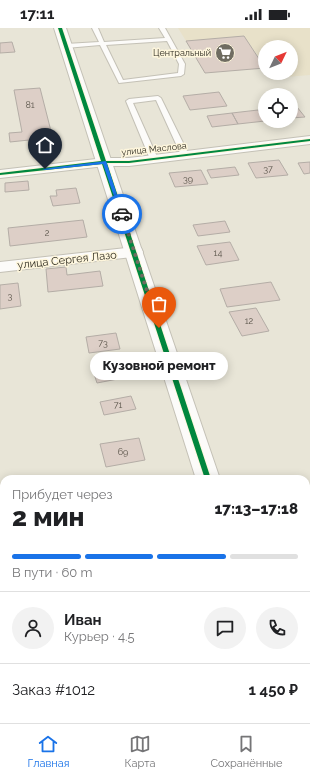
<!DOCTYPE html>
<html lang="ru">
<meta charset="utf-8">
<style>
:root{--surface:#fff;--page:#f2f2f2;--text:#202124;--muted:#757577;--line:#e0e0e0;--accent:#1a73e8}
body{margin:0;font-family:Raleway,sans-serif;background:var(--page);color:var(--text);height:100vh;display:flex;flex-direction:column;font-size:15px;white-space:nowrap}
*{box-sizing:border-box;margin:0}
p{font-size:13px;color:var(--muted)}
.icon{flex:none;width:22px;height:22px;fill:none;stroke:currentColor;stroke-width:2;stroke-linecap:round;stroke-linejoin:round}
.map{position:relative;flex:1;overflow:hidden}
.sheet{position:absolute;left:0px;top:447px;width:310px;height:248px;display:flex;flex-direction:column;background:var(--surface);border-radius:12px 12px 0 0;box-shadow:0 2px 10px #0003}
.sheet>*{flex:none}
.needle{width:26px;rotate:47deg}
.fabs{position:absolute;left:258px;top:12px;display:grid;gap:8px}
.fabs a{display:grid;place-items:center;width:40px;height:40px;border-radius:50%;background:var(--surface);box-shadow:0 2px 10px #0003;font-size:20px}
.pin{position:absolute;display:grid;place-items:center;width:34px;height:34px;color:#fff;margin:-41px -17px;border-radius:50% 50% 50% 0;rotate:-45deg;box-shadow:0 0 4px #0007}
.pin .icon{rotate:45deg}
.courier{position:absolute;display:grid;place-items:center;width:40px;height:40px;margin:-20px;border:3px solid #1a73e8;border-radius:50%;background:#fff;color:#222;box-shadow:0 1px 5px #0007}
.bubble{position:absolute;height:28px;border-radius:14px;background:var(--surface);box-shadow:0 2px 10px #0003;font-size:13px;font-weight:800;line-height:28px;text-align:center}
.overview em{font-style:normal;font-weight:800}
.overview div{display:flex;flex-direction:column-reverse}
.overview{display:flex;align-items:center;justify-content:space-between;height:68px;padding:0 12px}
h1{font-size:26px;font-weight:800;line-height:30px}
.bar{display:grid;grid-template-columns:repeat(4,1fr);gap:6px 4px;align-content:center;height:48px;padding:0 12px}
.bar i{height:5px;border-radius:3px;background:var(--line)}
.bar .active{background:var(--accent)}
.bar p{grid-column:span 4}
.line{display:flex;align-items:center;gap:10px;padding:0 12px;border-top:1px solid var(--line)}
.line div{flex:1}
.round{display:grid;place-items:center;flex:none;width:42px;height:42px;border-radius:21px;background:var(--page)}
.status{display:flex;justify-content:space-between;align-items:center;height:28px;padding:0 20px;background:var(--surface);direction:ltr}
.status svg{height:11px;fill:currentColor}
.tab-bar{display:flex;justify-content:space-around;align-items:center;height:56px;border-top:1px solid var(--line);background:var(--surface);font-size:11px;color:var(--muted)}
.tab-bar a{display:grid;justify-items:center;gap:2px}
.tab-bar .active{color:var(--accent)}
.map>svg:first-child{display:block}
.built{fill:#e8e1c9}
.building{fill:#ddcfc7;stroke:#b4ada6}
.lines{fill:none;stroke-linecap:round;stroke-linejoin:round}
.service-casing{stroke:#c4c1b6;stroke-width:2}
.minor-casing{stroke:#c4c1b6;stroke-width:2}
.tertiary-casing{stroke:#c4c1b6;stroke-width:2}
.service{fill:#fcfbf9;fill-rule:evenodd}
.minor{fill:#fcfbf9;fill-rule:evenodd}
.tertiary{fill:#fcfbf9;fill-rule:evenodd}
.cycleway-casing{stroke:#fef6dc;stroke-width:2}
.cycleway{fill:#00873e;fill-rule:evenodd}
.route{fill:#1a73e8}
.done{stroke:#6f6c61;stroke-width:4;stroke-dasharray:0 7.2}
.labels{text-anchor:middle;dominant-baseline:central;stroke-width:3;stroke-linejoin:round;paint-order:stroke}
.far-poi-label{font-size:9px;fill:#2e2b21;stroke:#fef6dc;text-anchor:end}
.number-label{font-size:9px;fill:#5b554b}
.far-street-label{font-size:9px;fill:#2e2b21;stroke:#fef6dc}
.street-label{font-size:11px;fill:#2e2b21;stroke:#fef6dc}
</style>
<div class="status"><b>17:11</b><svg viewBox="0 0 49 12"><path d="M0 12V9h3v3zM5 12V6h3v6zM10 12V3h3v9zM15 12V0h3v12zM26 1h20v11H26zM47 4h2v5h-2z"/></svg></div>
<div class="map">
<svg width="310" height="695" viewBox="0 0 310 695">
<rect width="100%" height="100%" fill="#e8e5d7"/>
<path class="built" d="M178,0H310V47L274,50L271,45H291V19H265V38L244,8L186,13Z"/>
<path class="building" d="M244,8L265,40L205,45L186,13Z
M12,14L15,24L0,25V15Z
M40,60L53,111L43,112L44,115L30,117L29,112L10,114L9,105L22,104L14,62Z
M219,64L227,78L190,82L183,68Z
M291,79H297L305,89L291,90Z
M258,82L265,93L238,96L232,85Z
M232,85L238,96L212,99L207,88Z
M279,132L288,147L256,150L248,135Z
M310,134V145L304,146L298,135Z
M235,139L239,147L211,150L207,142Z
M201,142L208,156L175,159L169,145Z
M28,153L29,162L5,164V155Z
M76,160L80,175L53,178L50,168H57L56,162Z
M83,192L87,209L10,218L8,200Z
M225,193L230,204L198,208L193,197Z
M230,214L239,232L206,237L197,218Z
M66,239L67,247L100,243L103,258L48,264L46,241Z
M271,254L280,272L227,279L220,261Z
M18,255L21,278L0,281V257Z
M256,280L269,303L242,308L229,284Z
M116,305L120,321L89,325L86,309Z
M123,337L128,349L97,355L93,343Z
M131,368L136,381L104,387L100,374Z
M139,410L145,432L106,439L100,416Z
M4,573V606H0V574Z
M153,691H196L197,695H154Z
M196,691H227L214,695H197Z"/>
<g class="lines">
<g class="service-casing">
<path id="service" d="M92,0H98L104,14L165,10L159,0H165L185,36L184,46L181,48L119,55L100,17L66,20L63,18L66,16L99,14ZM167,13L179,36L178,45L123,52L106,17Z
M158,68L161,70L189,127L188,129L181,127L156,72L133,75L158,131L154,133L150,131L126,73L129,71Z"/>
</g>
<g class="minor-casing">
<path id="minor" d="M310,108V116L129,138H105L0,150V142L105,130H129Z
M135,219L141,220L143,224L141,228L0,244V234Z"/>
</g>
<g class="tertiary-casing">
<path id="tertiary" d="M54,0H66L220,451H196Z
M310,463V483L306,484V464Z
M4,514V538L0,539V515Z
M306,679L310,681V695H284L282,691H306Z"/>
</g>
<use href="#service" class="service"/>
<use href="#minor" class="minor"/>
<use href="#tertiary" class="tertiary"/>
<g class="cycleway-casing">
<path id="cycleway" d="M58,0H62L106,133H129L310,111V113L129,135H107L211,451H205L102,136L0,147V145L101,133Z"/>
</g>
<use href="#cycleway" class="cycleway"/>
</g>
<path class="route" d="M106,133L124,188L120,186L103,136L45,142L42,141Z"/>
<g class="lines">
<path class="done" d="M122,186L159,300"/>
</g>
<defs>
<g id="supermarket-disc" transform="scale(1)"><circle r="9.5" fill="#6f6c61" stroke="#fef6dc"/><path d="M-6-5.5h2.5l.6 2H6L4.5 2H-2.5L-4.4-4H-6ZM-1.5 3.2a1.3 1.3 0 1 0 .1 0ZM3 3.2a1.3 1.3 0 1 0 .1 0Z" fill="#fff"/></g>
</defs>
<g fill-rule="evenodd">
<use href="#supermarket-disc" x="225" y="25"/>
</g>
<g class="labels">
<g class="far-poi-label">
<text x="211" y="25">Центральный</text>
</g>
<g class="number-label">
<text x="30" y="77">81</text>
<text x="268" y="141">37</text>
<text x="188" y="151">39</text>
<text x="47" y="205">2</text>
<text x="218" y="225">14</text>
<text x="10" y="268">3</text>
<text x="249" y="293">12</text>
<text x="103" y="315">73</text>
<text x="118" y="377">71</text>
<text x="123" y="424">69</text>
</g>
<g class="far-street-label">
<text transform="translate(154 121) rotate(-6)">улица Маслова</text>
</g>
<g class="street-label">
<text transform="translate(67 232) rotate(-6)">улица Сергея Лазо</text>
</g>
</g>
</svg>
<div class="fabs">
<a><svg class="needle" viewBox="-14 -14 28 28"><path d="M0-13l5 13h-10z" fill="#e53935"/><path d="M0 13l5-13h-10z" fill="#757577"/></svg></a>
<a><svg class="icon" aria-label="locate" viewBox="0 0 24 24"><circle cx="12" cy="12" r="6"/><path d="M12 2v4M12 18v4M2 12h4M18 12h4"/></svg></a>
</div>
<div class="pin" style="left:159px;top:300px;background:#ea580c"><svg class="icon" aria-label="bag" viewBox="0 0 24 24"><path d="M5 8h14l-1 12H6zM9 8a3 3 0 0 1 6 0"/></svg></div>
<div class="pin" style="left:45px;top:141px;background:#1f2937"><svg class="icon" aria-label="home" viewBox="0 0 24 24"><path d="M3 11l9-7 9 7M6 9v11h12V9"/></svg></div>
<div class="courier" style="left:122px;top:186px"><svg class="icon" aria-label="car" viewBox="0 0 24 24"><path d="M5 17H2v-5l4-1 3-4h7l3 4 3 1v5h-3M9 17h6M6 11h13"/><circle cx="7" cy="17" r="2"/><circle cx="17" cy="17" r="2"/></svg></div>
<div class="bubble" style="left:90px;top:324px;width:138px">Кузовной ремонт</div>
<section class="sheet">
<div class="overview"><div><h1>2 мин</h1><p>Прибудет через</p></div><em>17:13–17:18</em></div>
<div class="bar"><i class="active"></i><i class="active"></i><i class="active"></i><i></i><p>В пути · 60 m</p></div>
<div class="line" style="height:72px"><a class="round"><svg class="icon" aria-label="person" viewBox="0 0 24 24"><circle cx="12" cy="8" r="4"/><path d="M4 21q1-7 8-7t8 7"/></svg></a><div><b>Иван</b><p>Курьер · 4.5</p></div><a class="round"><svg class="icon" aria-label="chat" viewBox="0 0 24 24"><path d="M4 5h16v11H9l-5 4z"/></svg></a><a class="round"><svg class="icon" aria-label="phone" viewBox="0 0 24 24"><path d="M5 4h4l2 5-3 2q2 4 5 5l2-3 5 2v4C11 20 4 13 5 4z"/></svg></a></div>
<div class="line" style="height:52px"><div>Заказ #1012</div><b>1 450 ₽</b></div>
</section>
</div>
<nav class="tab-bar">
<a class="active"><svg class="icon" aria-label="home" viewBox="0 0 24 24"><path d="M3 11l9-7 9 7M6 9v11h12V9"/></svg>Главная</a>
<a><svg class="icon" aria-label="map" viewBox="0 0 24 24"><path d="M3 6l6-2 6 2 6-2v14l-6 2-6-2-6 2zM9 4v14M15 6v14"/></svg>Карта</a>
<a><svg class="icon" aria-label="saved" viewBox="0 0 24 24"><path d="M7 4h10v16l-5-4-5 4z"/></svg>Сохранённые</a>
</nav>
